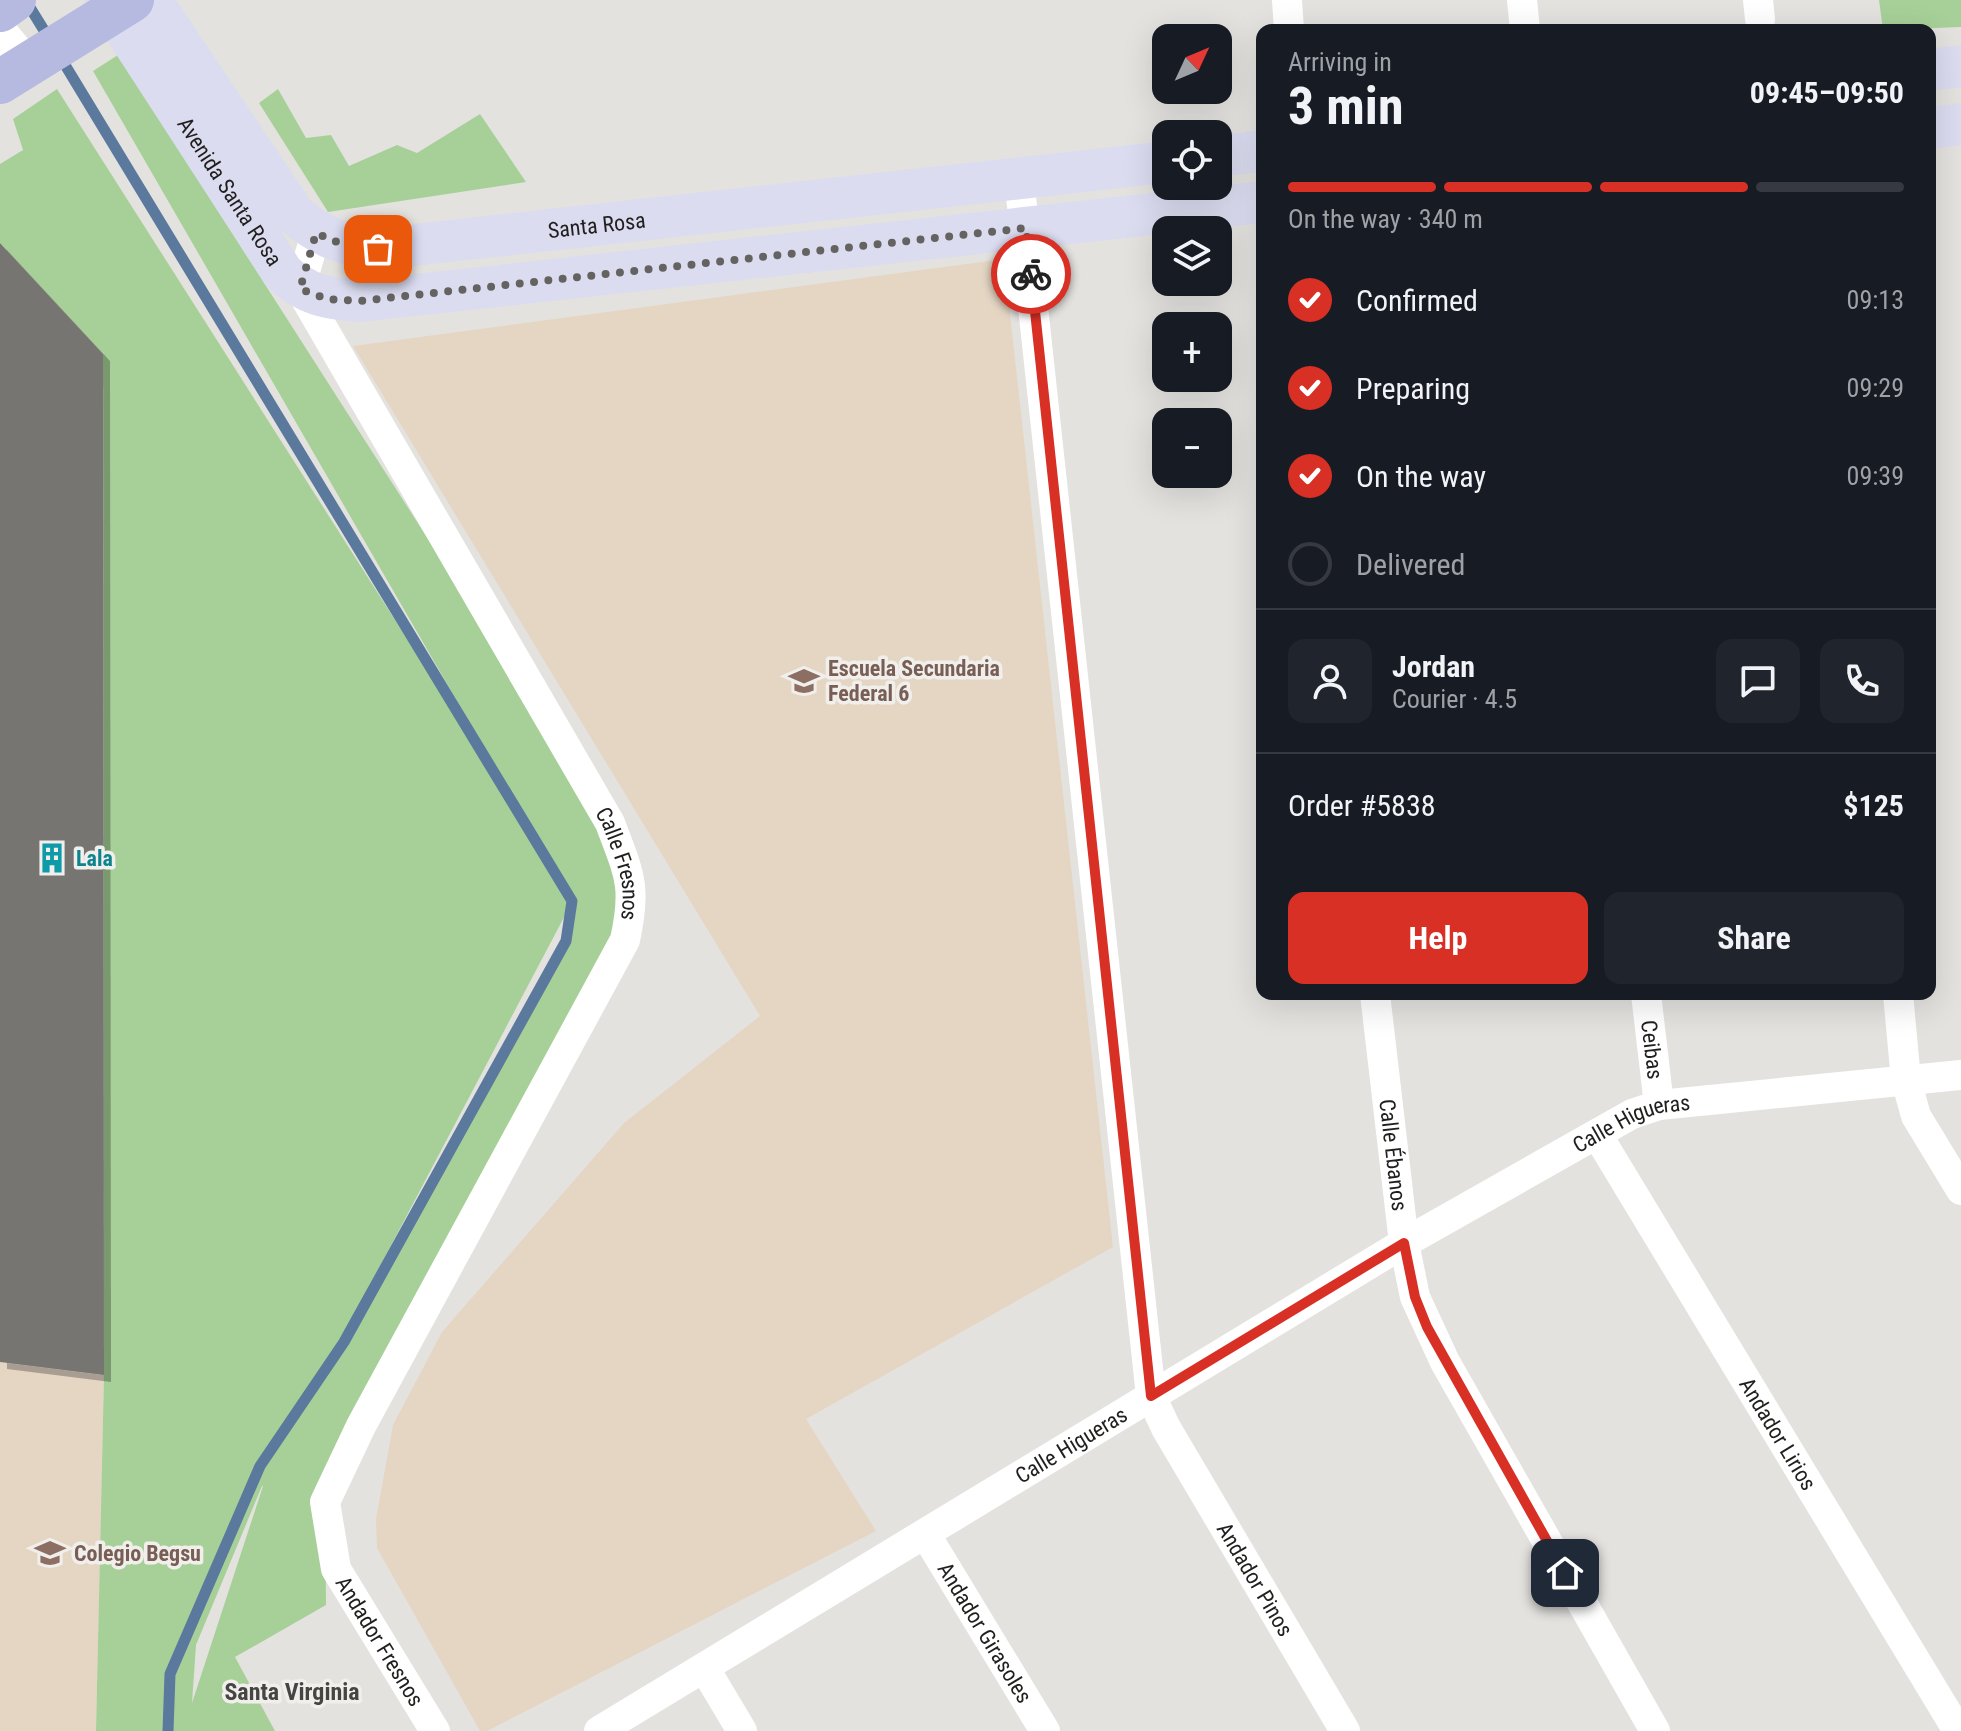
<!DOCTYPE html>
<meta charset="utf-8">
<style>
:root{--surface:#171b24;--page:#20242c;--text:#f1f3f6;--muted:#9ea1a6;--line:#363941;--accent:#d93025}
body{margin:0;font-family:"Roboto Condensed",sans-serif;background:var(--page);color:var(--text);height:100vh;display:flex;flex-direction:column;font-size:30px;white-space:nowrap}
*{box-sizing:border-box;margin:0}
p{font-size:26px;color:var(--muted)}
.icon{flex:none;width:44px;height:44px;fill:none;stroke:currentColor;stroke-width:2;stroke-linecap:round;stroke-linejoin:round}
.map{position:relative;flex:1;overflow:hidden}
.sheet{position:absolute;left:1256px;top:24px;width:680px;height:976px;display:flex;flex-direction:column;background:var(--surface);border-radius:16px;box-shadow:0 8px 32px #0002}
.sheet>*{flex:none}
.needle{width:52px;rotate:46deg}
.buttons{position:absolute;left:1152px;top:24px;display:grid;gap:16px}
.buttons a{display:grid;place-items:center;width:80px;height:80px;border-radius:16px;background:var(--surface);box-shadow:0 8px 32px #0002;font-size:40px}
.pin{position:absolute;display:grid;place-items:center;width:68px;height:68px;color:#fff;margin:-34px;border-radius:16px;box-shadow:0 4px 12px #0006}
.courier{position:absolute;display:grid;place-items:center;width:80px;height:80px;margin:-40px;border:6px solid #d93025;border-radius:50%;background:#fff;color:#222;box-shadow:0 2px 10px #0007}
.summary em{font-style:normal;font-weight:700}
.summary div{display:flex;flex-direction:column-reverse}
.summary{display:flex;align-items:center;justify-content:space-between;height:136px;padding:0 32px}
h1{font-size:52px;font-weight:700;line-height:60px}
.bar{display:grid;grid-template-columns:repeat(4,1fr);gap:12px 8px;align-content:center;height:96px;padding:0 32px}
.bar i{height:10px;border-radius:6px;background:var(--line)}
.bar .active{background:var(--accent)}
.bar p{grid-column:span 4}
.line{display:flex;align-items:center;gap:20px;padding:0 32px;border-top:2px solid var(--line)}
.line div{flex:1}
.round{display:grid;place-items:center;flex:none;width:84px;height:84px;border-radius:16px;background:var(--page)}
ol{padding:0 32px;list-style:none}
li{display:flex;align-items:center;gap:24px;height:88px}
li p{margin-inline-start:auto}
li .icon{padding:8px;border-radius:50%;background:var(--accent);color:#fff;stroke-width:4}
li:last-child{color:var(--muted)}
li i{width:44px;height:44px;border:4px solid var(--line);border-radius:50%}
.action{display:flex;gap:16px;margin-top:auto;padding:16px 32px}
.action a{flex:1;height:92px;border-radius:16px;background:var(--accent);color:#fff;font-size:32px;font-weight:700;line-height:92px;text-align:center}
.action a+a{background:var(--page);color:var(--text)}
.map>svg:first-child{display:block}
.education{fill:#e5d6c4}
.green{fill:#a7d098;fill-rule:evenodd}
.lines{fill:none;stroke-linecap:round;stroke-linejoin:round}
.stream{stroke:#5b799d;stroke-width:11}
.building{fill:#767572;filter:url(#shadow)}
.minor{stroke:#fff;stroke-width:30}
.tertiary{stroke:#fff;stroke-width:38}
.secondary{stroke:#dbdcf0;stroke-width:42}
.primary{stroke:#b6b9e0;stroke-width:44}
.done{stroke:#656362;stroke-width:8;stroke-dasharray:0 14.4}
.route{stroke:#d93025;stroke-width:10}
.labels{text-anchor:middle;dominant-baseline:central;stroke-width:7;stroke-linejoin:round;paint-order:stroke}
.street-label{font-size:22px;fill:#201f1e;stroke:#f1efec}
.education-label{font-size:22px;font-weight:bold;fill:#785e54;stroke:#f1efec;text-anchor:start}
.culture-label{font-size:22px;font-weight:bold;fill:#0d838f;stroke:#f1efec;text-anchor:start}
.neighbourhood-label{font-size:24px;font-weight:bold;fill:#474543;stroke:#f1efec}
</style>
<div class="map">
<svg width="1961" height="1731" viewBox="0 0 1961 1731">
<defs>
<filter id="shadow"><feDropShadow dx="7" dy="7" stdDeviation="0" flood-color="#0004"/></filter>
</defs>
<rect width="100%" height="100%" fill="#e4e2df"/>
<path class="education" d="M1004,259L1113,1247L806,1419L876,1531L487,1731H480L377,1548L376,1519L393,1425L442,1332L624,1123L760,1016L353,346Z
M0,1362L104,1375L96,1731H0Z"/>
<path class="green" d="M1879,0H1961V27L1883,30Z
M118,55L610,823L633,902L325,1502L326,1605L235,1657L275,1731H96L104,1375L103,354L0,243V164L23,150L13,119L57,89L558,876L93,71ZM571,904L565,941L344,1351L338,1346ZM262,1486H263L192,1703L196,1645Z
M278,89L306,138L331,135L349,166L397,145L417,153L480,114L526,182L328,212L259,103Z"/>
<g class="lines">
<path class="stream" d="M26,1L50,40
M59,55L572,901L566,941L344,1342L260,1466L170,1674L168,1731"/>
</g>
<path class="building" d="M0,243L103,354L104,1375L0,1362Z"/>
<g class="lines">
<g class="minor">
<path d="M1287,0L1289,30"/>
<path d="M1522,0L1525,30"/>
<path d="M1758,0L1760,19"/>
<path id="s1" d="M1019,178L1151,1396L1166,1428L1345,1731"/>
<path id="s2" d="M316,233L300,289L610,823C629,874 637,885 625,940L361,1426L325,1502L336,1569L435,1731"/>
<path id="s3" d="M1375,994L1404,1243L1415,1297L1445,1362L1655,1731"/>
<path id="s4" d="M1646,994L1659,1105"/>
<path d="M1898,994L1906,1080L1916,1116L1961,1190"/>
<path id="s5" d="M1598,1136L1958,1731"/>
<path id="s6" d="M926,1535L1045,1731"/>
<path d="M705,1669L742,1731"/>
<path id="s7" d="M599,1731L1404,1243L1632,1114L1659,1105L1961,1075"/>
</g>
<path class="tertiary" d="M0,35L26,66"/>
<g class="secondary">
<path id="s8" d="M106,0L283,273C306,295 328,299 360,301L1262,202"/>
<path id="s9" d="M151,0L295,215C322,237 344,246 378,249L1166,162"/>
<path d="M1930,70L1961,66"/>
<path d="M1930,128L1961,124"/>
<path d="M1218,156L1262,151"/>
</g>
<path class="primary" d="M0,10L14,0
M0,82L132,0"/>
</g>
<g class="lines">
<path class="done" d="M378,249L346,246L316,233L300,289L327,299L360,301L1026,228L1031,274"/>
<path class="route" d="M1031,274L1151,1396L1404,1243L1415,1297L1427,1327L1565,1573"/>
</g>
<defs>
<g id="school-bare" transform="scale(2.4)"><path d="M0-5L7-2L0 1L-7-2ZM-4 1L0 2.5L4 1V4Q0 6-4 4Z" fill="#8d6e63" stroke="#f1efec" stroke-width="2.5" paint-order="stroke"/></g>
<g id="building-bare" transform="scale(2.4)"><path d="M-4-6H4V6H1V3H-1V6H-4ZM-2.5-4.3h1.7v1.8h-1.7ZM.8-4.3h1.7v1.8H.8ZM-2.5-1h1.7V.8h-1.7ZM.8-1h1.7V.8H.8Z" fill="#0f9aa8" stroke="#f1efec" stroke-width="2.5" paint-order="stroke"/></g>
</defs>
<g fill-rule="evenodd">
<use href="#school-bare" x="804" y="681"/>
<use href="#building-bare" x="52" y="858"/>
<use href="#school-bare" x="50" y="1553"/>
</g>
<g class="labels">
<g class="street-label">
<text stroke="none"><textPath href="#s8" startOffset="228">Avenida Santa Rosa</textPath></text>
<text stroke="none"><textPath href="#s9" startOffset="570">Santa Rosa</textPath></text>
<text stroke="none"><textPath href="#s2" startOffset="718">Calle Fresnos</textPath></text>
<text stroke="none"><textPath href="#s4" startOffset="56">Ceibas</textPath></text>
<text stroke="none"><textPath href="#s7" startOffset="1200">Calle Higueras</textPath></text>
<text stroke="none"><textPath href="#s3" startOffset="162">Calle Ébanos</textPath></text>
<text stroke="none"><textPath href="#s5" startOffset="348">Andador Lirios</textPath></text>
<text stroke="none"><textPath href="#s7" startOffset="552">Calle Higueras</textPath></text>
<text stroke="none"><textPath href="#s1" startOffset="1436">Andador Pinos</textPath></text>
<text stroke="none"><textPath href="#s6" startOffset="114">Andador Girasoles</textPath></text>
<text stroke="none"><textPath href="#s2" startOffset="1586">Andador Fresnos</textPath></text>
</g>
<g class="education-label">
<text x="828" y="668">Escuela Secundaria<tspan x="828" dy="25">Federal 6</tspan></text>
<text x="74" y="1553">Colegio Begsu</text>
</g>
<g class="culture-label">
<text x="76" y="858">Lala</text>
</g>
<g class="neighbourhood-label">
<text x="292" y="1692">Santa Virginia</text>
</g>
</g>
</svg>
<div class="buttons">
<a><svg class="needle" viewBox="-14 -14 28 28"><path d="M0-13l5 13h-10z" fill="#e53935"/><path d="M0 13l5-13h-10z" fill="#9ea1a6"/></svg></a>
<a><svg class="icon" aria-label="locate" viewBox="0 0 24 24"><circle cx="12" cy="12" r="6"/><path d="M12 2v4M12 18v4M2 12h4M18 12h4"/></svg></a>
<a><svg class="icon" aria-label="layers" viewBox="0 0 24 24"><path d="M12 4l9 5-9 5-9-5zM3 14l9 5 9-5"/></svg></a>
<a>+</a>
<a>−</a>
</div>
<div class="pin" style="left:378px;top:249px;background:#ea580c"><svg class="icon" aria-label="bag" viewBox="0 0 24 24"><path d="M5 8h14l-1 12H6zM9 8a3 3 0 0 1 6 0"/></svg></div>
<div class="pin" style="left:1565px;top:1573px;background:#1f2937"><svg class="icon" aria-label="home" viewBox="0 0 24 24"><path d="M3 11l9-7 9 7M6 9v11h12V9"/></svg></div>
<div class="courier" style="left:1031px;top:274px"><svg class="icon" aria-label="bike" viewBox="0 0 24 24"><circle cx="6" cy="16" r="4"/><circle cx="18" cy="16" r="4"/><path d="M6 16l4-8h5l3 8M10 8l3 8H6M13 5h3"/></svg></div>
<section class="sheet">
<div class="summary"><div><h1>3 min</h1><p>Arriving in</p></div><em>09:45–09:50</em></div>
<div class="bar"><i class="active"></i><i class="active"></i><i class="active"></i><i></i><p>On the way · 340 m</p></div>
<ol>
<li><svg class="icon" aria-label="check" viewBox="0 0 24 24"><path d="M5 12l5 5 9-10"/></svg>Confirmed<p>09:13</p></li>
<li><svg class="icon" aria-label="check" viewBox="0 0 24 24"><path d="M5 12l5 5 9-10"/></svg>Preparing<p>09:29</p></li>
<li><svg class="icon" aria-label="check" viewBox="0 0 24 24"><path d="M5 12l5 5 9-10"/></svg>On the way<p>09:39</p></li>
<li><i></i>Delivered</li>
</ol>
<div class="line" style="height:144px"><a class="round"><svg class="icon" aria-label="person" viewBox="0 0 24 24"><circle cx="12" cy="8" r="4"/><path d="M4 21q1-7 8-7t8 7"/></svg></a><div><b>Jordan</b><p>Courier · 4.5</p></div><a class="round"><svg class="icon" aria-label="chat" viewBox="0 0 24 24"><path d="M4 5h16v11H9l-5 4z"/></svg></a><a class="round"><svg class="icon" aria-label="phone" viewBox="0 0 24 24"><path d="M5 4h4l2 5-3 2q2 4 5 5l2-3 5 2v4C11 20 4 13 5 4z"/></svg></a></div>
<div class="line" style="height:104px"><div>Order #5838</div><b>$125</b></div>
<div class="action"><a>Help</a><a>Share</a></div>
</section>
</div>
